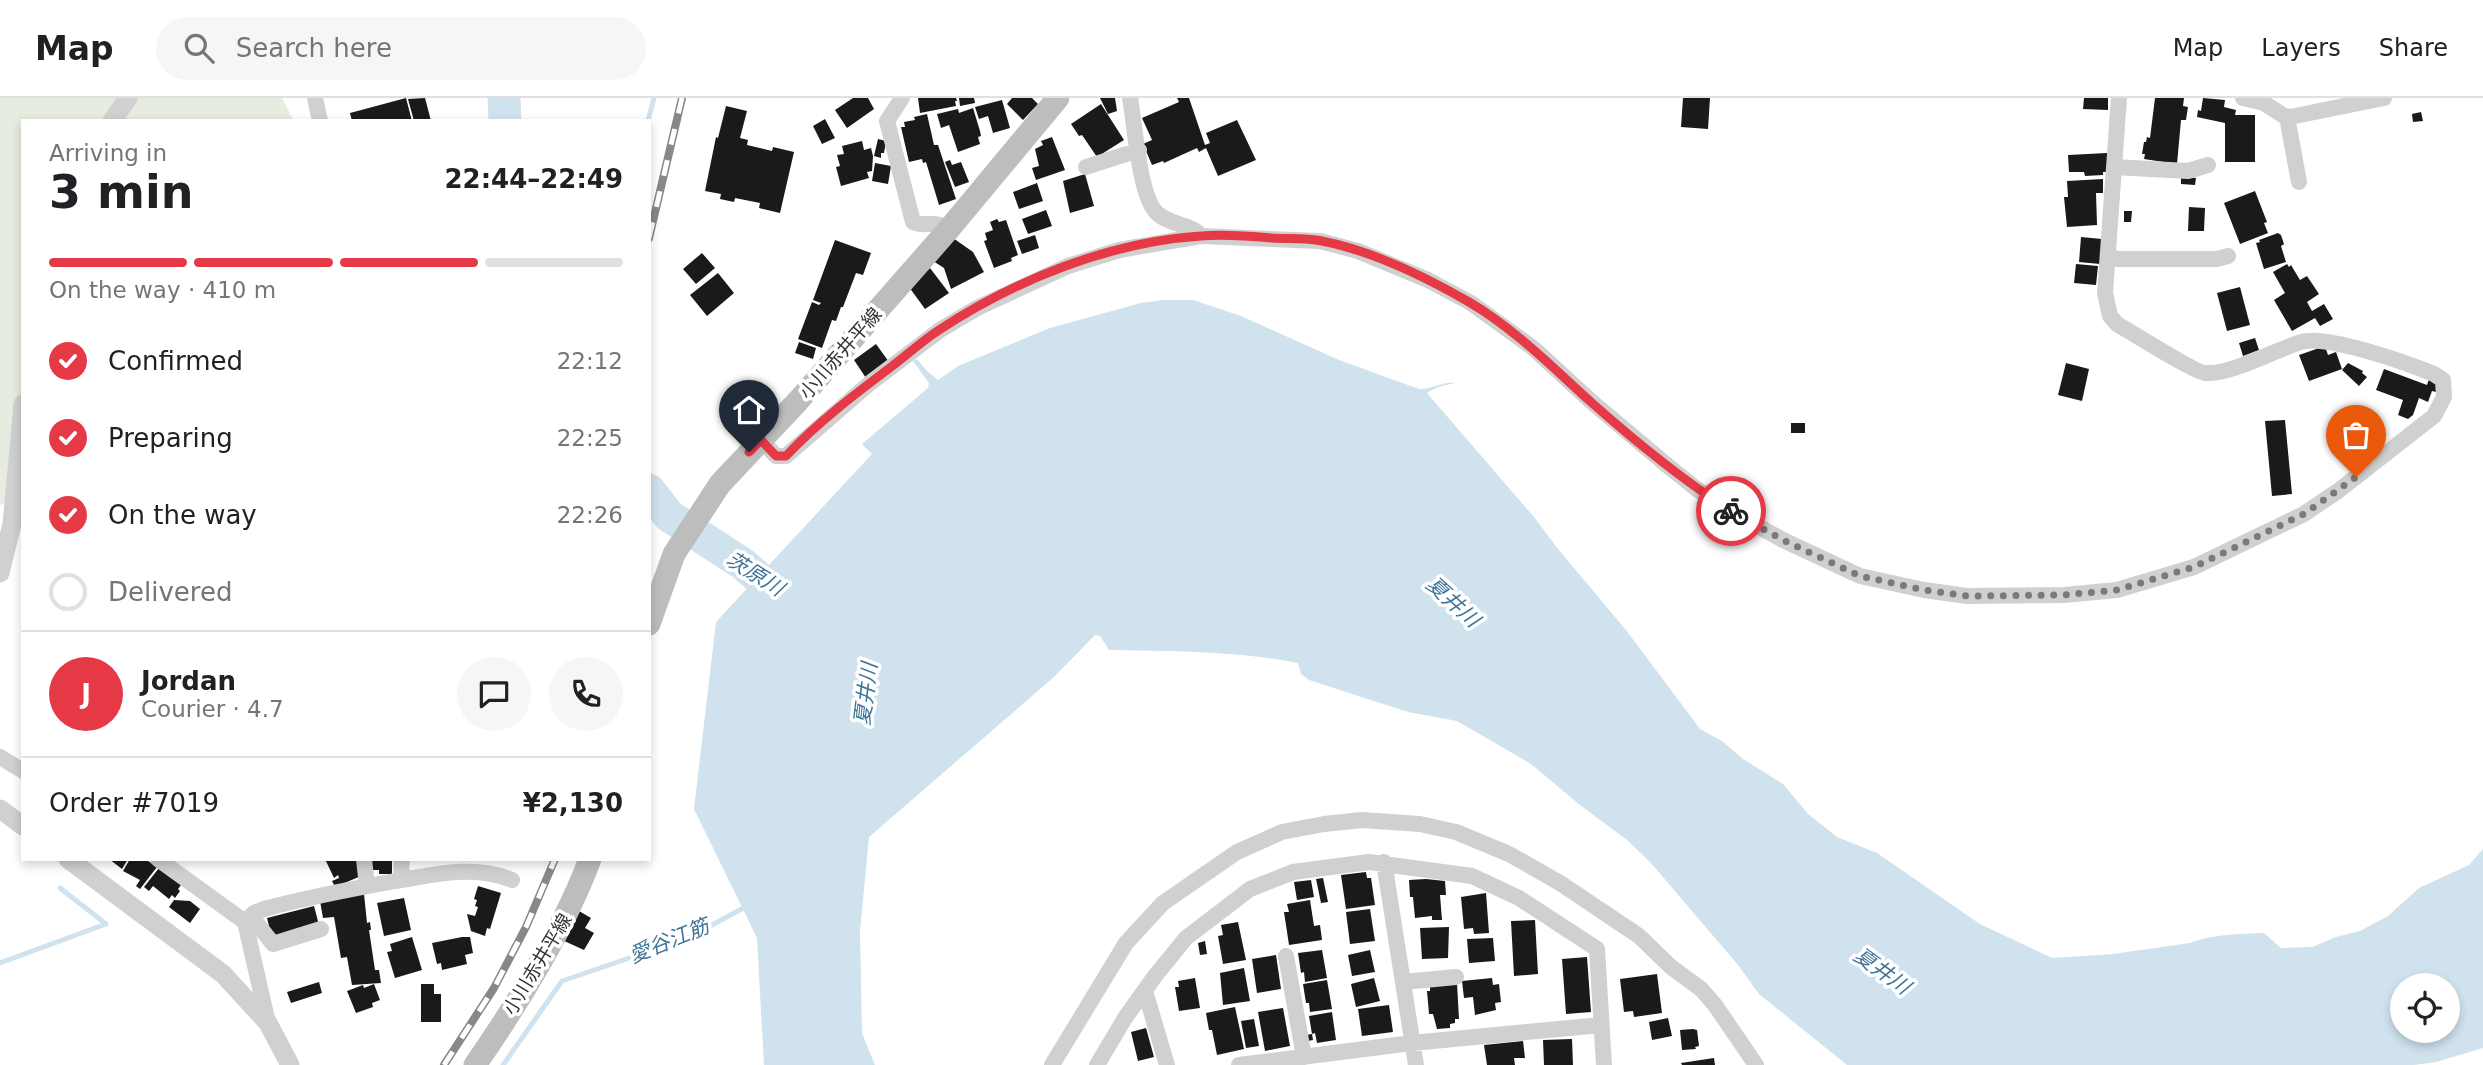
<!DOCTYPE html>
<meta charset="utf-8">
<style>
:root{--surface:#fff;--page:#f6f6f6;--text:#202124;--muted:#757577;--line:#e0e0e0;--accent:#e63946}
body{margin:0;font-family:"DejaVu Sans","Noto Sans JP",sans-serif;background:var(--page);color:var(--text);height:100vh;display:flex;flex-direction:column;font-size:26px;white-space:nowrap}
*{box-sizing:border-box;margin:0}
p{font-size:23px;color:var(--muted)}
.icon{flex:none;width:38px;height:38px;fill:none;stroke:currentColor;stroke-width:2;stroke-linecap:round;stroke-linejoin:round}
.map{position:relative;flex:1;overflow:hidden}
.side{position:absolute;left:21px;top:21px;width:630px;height:742px;display:flex;flex-direction:column;background:var(--surface);border-radius:0px;box-shadow:0 4px 10px #0003}
.side>*{flex:none}
.buttons{position:absolute;left:2390px;top:875px;display:grid;gap:14px}
.buttons a{display:grid;place-items:center;width:70px;height:70px;border-radius:50%;background:var(--surface);box-shadow:0 4px 10px #0003;font-size:35px}
.pin{position:absolute;display:grid;place-items:center;width:60px;height:60px;color:#fff;margin:-72px -30px;border-radius:50% 50% 50% 0;rotate:-45deg;box-shadow:0 0 7px #0007}
.pin .icon{rotate:45deg}
.courier{position:absolute;display:grid;place-items:center;width:70px;height:70px;margin:-35px;border:5px solid #e63946;border-radius:50%;background:#fff;color:#222;box-shadow:0 2px 9px #0007}
.overview em{font-style:normal;font-weight:600}
.overview div{display:flex;flex-direction:column-reverse}
.overview{display:flex;align-items:center;justify-content:space-between;height:119px;padding:0 28px}
h1{font-size:46px;font-weight:600;line-height:52px}
.bar{display:grid;grid-template-columns:repeat(4,1fr);gap:10px 7px;align-content:center;height:84px;padding:0 28px}
.bar i{height:9px;border-radius:5px;background:var(--line)}
.bar .active{background:var(--accent)}
.bar p{grid-column:span 4}
.line{display:flex;align-items:center;gap:18px;padding:0 28px;border-top:2px solid var(--line)}
.line div{flex:1}
.round{display:grid;place-items:center;flex:none;width:74px;height:74px;border-radius:37px;background:var(--page)}
ol{padding:0 28px;list-style:none}
li{display:flex;align-items:center;gap:21px;height:77px}
li p{margin-inline-start:auto}
li .icon{padding:7px;border-radius:50%;background:var(--accent);color:#fff;stroke-width:4}
li:last-child{color:var(--muted)}
li i{width:38px;height:38px;border:4px solid var(--line);border-radius:50%}
header{display:flex;align-items:center;gap:42px;box-sizing:border-box;height:98px;padding:0 35px;background:var(--surface);border-bottom:2px solid var(--line)}
header strong{font-size:33px}
nav{display:flex;gap:38px;margin-inline-start:auto;font-size:24px}
.search{width:490px;height:63px;background:var(--page);display:flex;align-items:center;gap:18px;box-sizing:border-box;padding:0 24px;border-radius:38px;color:var(--muted);font-size:26px}
.map>svg:first-child{display:block}
.green{fill:#e6ecdf}
.water{fill:#cfe2ee;fill-rule:evenodd}
.lines{fill:none;stroke-linecap:round;stroke-linejoin:round}
.stream{stroke:#cfe2ee;stroke-width:5}
.river{stroke:#cfe2ee;stroke-width:33}
.building{fill:#1a1a1a}
.minor{stroke:#d0d0d0;stroke-width:16}
.tertiary{stroke:#d0d0d0;stroke-width:19}
.secondary{stroke:#bdbdbd;stroke-width:23}
.rail-casing{stroke:#888;stroke-width:8}
.rail{stroke:#fff;stroke-width:5;stroke-dasharray:16;stroke-linecap:butt}
.done{stroke:#7a7a7a;stroke-width:7;stroke-dasharray:0 12.6}
.route{stroke:#e63946;stroke-width:9}
.labels{text-anchor:middle;dominant-baseline:central;stroke-width:7;stroke-linejoin:round;paint-order:stroke}
.street-label{font-size:19px;fill:#333;stroke:#fff}
.water-label{font-size:21px;font-style:italic;fill:#3f7597;stroke:#fff}
</style>
<header>
<strong>Map</strong>
<div class="search"><svg class="icon" aria-label="search" viewBox="0 0 24 24"><circle cx="10" cy="10" r="6"/><path d="M15 15l6 6"/></svg>Search here</div>
<nav><a>Map</a><a>Layers</a><a>Share</a></nav>
</header>
<div class="map">
<svg width="2483" height="967" viewBox="0 0 2483 967">
<rect width="100%" height="100%" fill="#fff"/>
<path class="green" d="M0,0H282L294,23H23V400L0,407Z"/>
<path class="water" d="M1164,202H1193L1241,218L1339,262L1419,291C1431,292 1442,283 1455,285L1438,289L1427,295L1534,419L1558,451L1626,532L1700,631L1722,643L1743,661L1783,686L1808,716L1837,739L1877,755L1980,826L2052,860L2113,856L2190,845C2212,836 2240,836 2264,835L2281,850L2312,849L2336,839L2360,833L2388,818L2419,790L2469,767L2483,751V950L2436,964L2414,967H1847L1759,896L1738,867L1651,765L1627,742L1580,707L1531,666L1457,623L1408,614L1309,582L1301,576L1298,565C1236,553 1172,553 1109,552L1100,538L1095,537L1054,579L869,739L860,833L862,935L875,967H764L757,840L694,711L716,524L872,356L862,346L928,290L929,285L913,263L917,261L928,274L938,282L958,268L1050,230L1141,205ZM2403,887H2448V933H2403Z"/>
<g class="lines">
<path class="stream" d="M648,23L654,0
M0,865L106,826L60,790
M503,967L562,883L688,840L749,807"/>
<path class="river" d="M504,0L505,23
M649,392L669,418L743,466L761,482L797,502"/>
</g>
<path class="building" d="M406,0L412,23H352L350,15Z
M425,0L431,23H414L408,1Z
M853,0H868L874,11L847,30L835,12Z
M918,0H956L957,3H955L956,8L920,15Z
M959,0H974L975,5L960,8Z
M1012,0H1032L1038,6L1023,22L1007,6Z
M1100,0H1115L1117,13L1108,16Z
M1177,0H1189L1205,47L1210,45L1206,35L1237,22L1256,62L1218,78L1206,50L1199,54L1197,50L1164,65L1163,63L1152,67L1143,46L1152,42L1142,20L1179,4Z
M1683,0H1710L1708,31L1681,29Z
M2084,0H2108V12L2083,11Z
M2155,0H2184L2183,8L2188,9L2186,22H2181L2177,66L2144,61L2145,56H2142L2144,44H2146L2147,39L2150,40Z
M2203,0L2225,2L2224,9L2236,12L2235,17H2255V64H2225V25L2197,19L2198,12L2201,13Z
M1002,2L1010,30L993,35L988,18L979,21L975,9Z
M1101,6L1124,42L1097,59L1082,37L1079,38L1071,26Z
M726,8L747,13L740,40L748,42L747,47L772,53L773,49L794,54L780,115L759,110L760,105L735,100L734,104L720,101L721,96L705,93L716,39L718,40Z
M973,10L980,33L981,38L978,39L980,46L958,54L949,27L941,30L937,16L958,11L959,15Z
M2421,14L2423,23L2413,24L2412,16Z
M927,16L934,47H938L956,101L939,107L926,64L923,65L922,61L909,64L901,29H905L904,24L915,22L914,19Z
M825,21L835,40L822,46L813,28Z
M1052,39L1065,72L1036,82L1032,70L1039,68L1035,51L1043,47L1041,43Z
M878,41L886,43L884,55H881V60L874,58Z
M862,43L864,52L871,50L873,58L872,73L867,74L869,80L841,88L836,69L840,68L837,57L844,56L842,48Z
M2107,55L2108,74H2103V77L2085,78L2084,74H2069L2068,57Z
M950,62L952,67L961,64L969,84L955,89L945,64Z
M875,65L891,68L888,86L872,83Z
M1085,76L1094,108L1070,115L1063,83Z
M2181,79L2196,80L2195,87L2181,86Z
M2103,81V95H2096L2097,127L2067,129L2064,99H2068L2067,83Z
M1037,85L1043,103L1019,111L1013,94Z
M2255,93L2267,124L2264,125L2268,135L2240,146L2224,105Z
M2189,109L2205,110L2204,133H2188Z
M1046,112L1052,128L1028,136L1022,121Z
M2124,113H2132L2131,124H2124Z
M997,121L999,124L1006,122L1018,157L1011,160L1012,163L994,170L984,143L987,142L985,135L993,132L990,124Z
M2278,135L2281,137L2284,146L2281,148L2286,164L2264,171L2256,145L2260,144L2259,142Z
M1035,137L1039,150L1022,156L1017,143Z
M2081,139L2102,141L2100,166L2079,164Z
M953,140L973,154L984,174L951,191L944,170L933,163Z
M835,142L871,155L863,177L856,175L843,209H841L836,223L832,222L822,250L798,241L812,204L819,207L821,205L813,202Z
M702,155L715,170L696,186L683,171Z
M2076,166L2098,168L2096,187L2074,185Z
M2287,166L2289,169L2291,167L2300,182L2307,178L2319,196L2307,204L2312,213L2324,206L2333,221L2320,228L2315,220L2292,233L2274,202L2285,195L2273,174Z
M930,170L949,195L925,211L909,189Z
M718,175L734,195L707,218L690,197Z
M2240,189L2250,227L2227,233L2217,195Z
M2255,240L2259,252L2243,258L2239,245Z
M799,244L816,250L813,261L795,255Z
M876,246L889,264L866,280L854,262Z
M2325,248L2328,257L2336,254L2342,271L2309,283L2299,257Z
M2066,265L2089,271L2082,303L2058,297Z
M2348,265L2363,273L2362,275L2367,279L2359,288L2342,272Z
M2384,271L2427,287L2429,281L2439,285L2436,294L2432,293L2428,304L2419,300L2413,317L2408,321L2398,317L2403,302L2376,292Z
M2285,322L2292,396L2272,398L2265,323Z
M1791,325H1805V335H1791Z
M109,761H128L122,771Z
M130,761H145L157,769L140,791L136,788L140,782L123,773Z
M325,761H356L361,778L335,789L332,783L339,780L338,777L334,780Z
M370,761H392V776H379V772H370Z
M159,770L181,787L178,791L180,793L175,800L172,797L169,801L153,788L149,793L144,789Z
M1366,774L1367,780H1371L1375,807L1346,811L1341,777Z
M1323,780L1328,804L1321,805L1316,781Z
M1426,781L1445,783L1446,797H1440L1442,822H1432V818L1415,820L1413,799H1410L1409,782Z
M1311,782L1314,799L1297,802L1294,784Z
M478,788L501,795L490,831L487,830L485,838L471,833L467,816L475,818L478,809L475,808L477,802L474,801Z
M1486,795L1489,835L1474,836L1473,830L1464,831L1461,799Z
M364,796L367,825L370,824L371,832H369L375,872H379L381,885L352,887L347,859L341,860L334,819L323,820L320,803Z
M404,800L411,832L384,838L377,805Z
M174,802L190,803L200,811L190,825L169,809Z
M1310,802L1314,828L1320,827L1322,842L1289,847L1284,814H1289L1287,806Z
M314,808L319,827L272,840L267,820Z
M1370,811L1375,843L1350,846L1346,814Z
M579,813L591,820L585,830L594,835L584,852L562,842Z
M1535,822L1538,876L1514,878L1511,823Z
M1238,824L1246,862L1223,866L1218,838L1223,837L1221,827Z
M1449,829L1448,860L1422,861L1420,830Z
M412,839L422,872L395,880L387,854L392,853L390,846Z
M462,839H470L473,855L465,857L467,866L442,872L441,865L437,866L432,845Z
M1493,840L1495,863L1469,865L1467,841Z
M1205,843L1207,856L1200,857L1198,845Z
M1322,852L1327,880L1305,884L1304,874L1301,875L1298,855Z
M1370,852L1375,874L1352,878L1348,857Z
M1276,857L1281,891L1257,895L1252,861Z
M1587,859L1591,914L1566,916L1562,861Z
M1244,870L1250,903L1223,907L1220,875Z
M1657,876L1662,915L1634,919L1633,913L1624,914L1620,881Z
M1195,880L1200,910L1179,913L1175,889H1179L1178,883Z
M1374,880L1380,903L1356,909L1351,886Z
M1492,880L1493,887L1499,886L1501,904L1495,905L1496,912L1475,917L1473,899L1464,900L1462,883Z
M1327,882L1332,911L1310,914L1309,905H1306L1303,886Z
M319,884L322,895L291,905L287,894Z
M1457,885L1459,921H1455V925L1450,926V930L1437,931L1433,916H1429L1427,893H1430V887Z
M374,886L380,902L372,905L373,909L356,915L347,893L363,887L364,890Z
M421,886H434V896H441V924H421Z
M1389,907L1393,934L1362,938L1358,911Z
M1235,909L1244,951L1217,957L1212,932H1209L1206,915Z
M1283,910L1290,948L1265,953L1258,914Z
M1332,914L1336,942L1317,945L1315,935L1312,936L1313,942L1308,943L1306,937L1312,936L1309,918Z
M1668,920L1672,938L1652,942L1649,924Z
M1254,921L1259,948L1246,950L1241,923Z
M1146,930L1154,959L1138,963L1131,934Z
M1693,931L1697,932L1699,948L1695,949L1696,951L1682,952L1680,932Z
M1572,941L1573,967H1544L1543,942Z
M1523,943L1525,960H1514L1515,967H1487L1484,947Z
M1714,960L1715,967H1682L1681,965Z"/>
<g class="lines">
<path class="minor" d="M315,0L320,23
M902,0L887,23L913,124C926,130 933,121 949,131
M1130,0C1135,26 1139,101 1158,116C1170,127 1192,126 1201,138
M2243,0L2264,5L2284,18L2290,19L2384,0
M2287,19L2299,84
M1086,69L1139,52
M2114,69L2188,73L2208,67
M2108,157L2117,161H2217L2228,158
M761,342L776,358H786L870,285L940,232L977,210L1068,168L1119,152L1201,138L1320,143L1358,153L1428,182L1471,205L1533,250L1593,305L1668,368L1698,392L1738,417L1783,442L1860,478L1924,492L1967,498L2064,497L2117,492L2194,469L2304,416L2338,393L2434,318L2444,299L2443,282L2434,276C2407,265 2326,236 2301,244C2275,252 2231,277 2205,275C2196,275 2129,233 2117,226L2110,218L2105,195L2119,0
M0,659L23,673
M158,761L245,824L268,925
M364,761L367,788
M1384,764L1416,967
M401,782L402,761
M251,818L273,846L321,831
M245,824L254,815L264,811C308,799 351,791 395,783C434,777 474,766 512,782
M1286,858L1304,959
M1403,884L1456,879
M1145,893L1167,967
M1052,967L1126,845L1163,805L1237,754L1282,734L1324,726L1362,722L1420,726L1456,734L1509,756L1560,785L1639,838L1671,869L1701,891L1715,907L1756,967
M1097,967L1125,920L1155,878L1186,840L1250,791L1293,774L1369,764L1472,778L1519,800L1597,851L1604,967
M1239,967L1412,945L1601,927"/>
<path class="tertiary" d="M112,23L128,0
M0,475L12,426L23,306
M0,711L23,728
M68,761L223,876L268,925L290,967"/>
<path class="secondary" d="M649,526L674,456L720,386L798,303L949,131L1058,0
M475,967C518,905 564,831 590,761"/>
<g class="rail-casing">
<path id="rail" d="M649,140L682,0
M444,967L494,890L526,829L555,761"/>
</g>
<use href="#rail" class="rail"/>
</g>
<g class="lines">
<path class="done" d="M1731,413L1783,442L1860,478L1924,492L1967,498L2064,497L2117,492L2194,469L2304,416L2356,379"/>
<path class="route" d="M749,354L761,342L776,358H786C817,325 855,296 891,269C907,257 922,243 939,232C1015,182 1109,144 1201,138C1224,136 1249,138 1272,140C1289,141 1306,140 1322,143C1373,153 1424,178 1469,204C1515,231 1553,270 1592,305C1636,344 1681,381 1731,413"/>
</g>
<g class="labels">
<g class="street-label">
<text transform="translate(840 255) rotate(-49)">小川赤井平線</text>
<text transform="translate(537 866) rotate(-59)">小川赤井平線</text>
</g>
<g class="water-label">
<text transform="translate(755 476) rotate(32)">茨原川</text>
<text transform="translate(1453 504) rotate(42)">夏井川</text>
<text transform="translate(866 596) rotate(-83)">夏井川</text>
<text transform="translate(669 843) rotate(-22)">愛谷江筋</text>
<text transform="translate(1882 873) rotate(36)">夏井川</text>
</g>
</g>
</svg>
<div class="buttons">
<a><svg class="icon" aria-label="locate" viewBox="0 0 24 24"><circle cx="12" cy="12" r="6"/><path d="M12 2v4M12 18v4M2 12h4M18 12h4"/></svg></a>
</div>
<div class="pin" style="left:2356px;top:379px;background:#ea580c"><svg class="icon" aria-label="bag" viewBox="0 0 24 24"><path d="M5 8h14l-1 12H6zM9 8a3 3 0 0 1 6 0"/></svg></div>
<div class="pin" style="left:749px;top:354px;background:#1f2937"><svg class="icon" aria-label="home" viewBox="0 0 24 24"><path d="M3 11l9-7 9 7M6 9v11h12V9"/></svg></div>
<div class="courier" style="left:1731px;top:413px"><svg class="icon" aria-label="bike" viewBox="0 0 24 24"><circle cx="6" cy="16" r="4"/><circle cx="18" cy="16" r="4"/><path d="M6 16l4-8h5l3 8M10 8l3 8H6M13 5h3"/></svg></div>
<section class="side">
<div class="overview"><div><h1>3 min</h1><p>Arriving in</p></div><em>22:44–22:49</em></div>
<div class="bar"><i class="active"></i><i class="active"></i><i class="active"></i><i></i><p>On the way · 410 m</p></div>
<ol>
<li><svg class="icon" aria-label="check" viewBox="0 0 24 24"><path d="M5 12l5 5 9-10"/></svg>Confirmed<p>22:12</p></li>
<li><svg class="icon" aria-label="check" viewBox="0 0 24 24"><path d="M5 12l5 5 9-10"/></svg>Preparing<p>22:25</p></li>
<li><svg class="icon" aria-label="check" viewBox="0 0 24 24"><path d="M5 12l5 5 9-10"/></svg>On the way<p>22:26</p></li>
<li><i></i>Delivered</li>
</ol>
<div class="line" style="height:126px"><b class="round" style="background:var(--accent);color:#fff">J</b><div><b>Jordan</b><p>Courier · 4.7</p></div><a class="round"><svg class="icon" aria-label="chat" viewBox="0 0 24 24"><path d="M4 5h16v11H9l-5 4z"/></svg></a><a class="round"><svg class="icon" aria-label="phone" viewBox="0 0 24 24"><path d="M5 4h4l2 5-3 2q2 4 5 5l2-3 5 2v4C11 20 4 13 5 4z"/></svg></a></div>
<div class="line" style="height:91px"><div>Order #7019</div><b>¥2,130</b></div>
</section>
</div>
